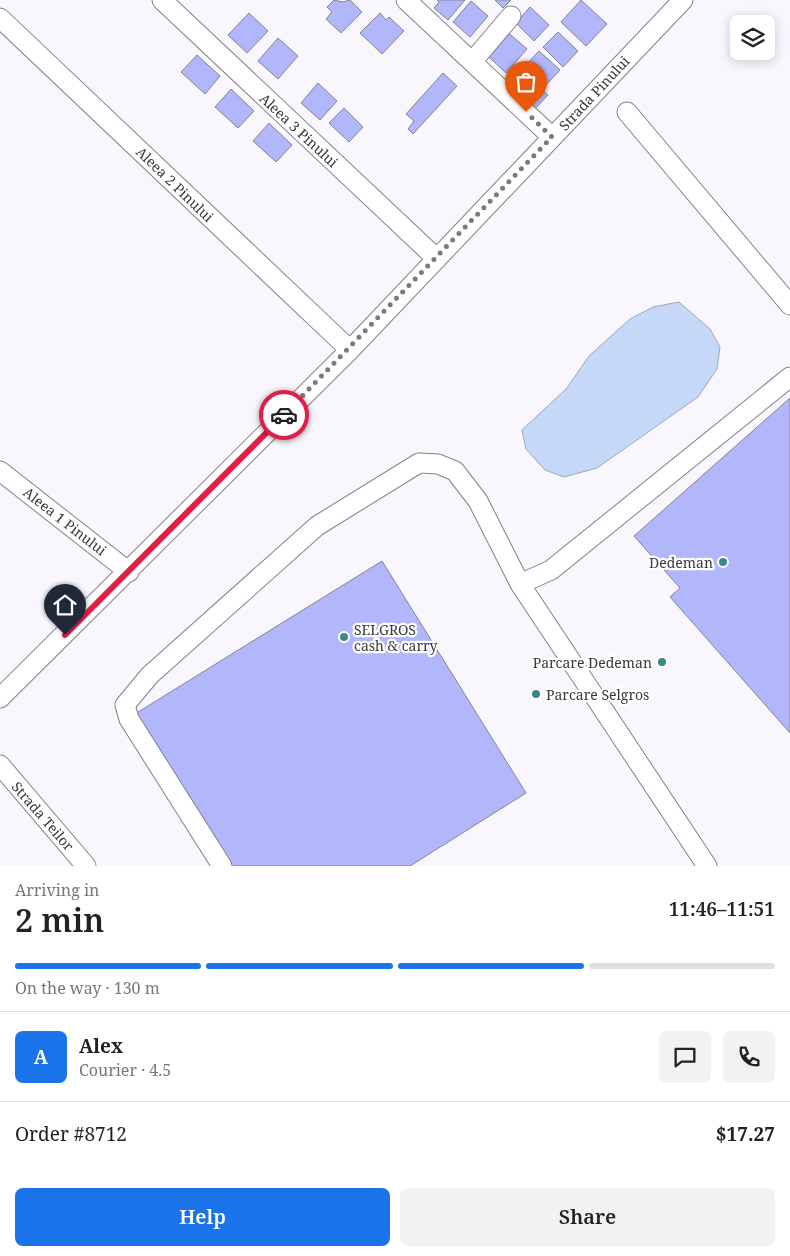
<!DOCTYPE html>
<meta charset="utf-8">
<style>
:root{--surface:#fff;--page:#f2f2f2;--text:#222;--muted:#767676;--line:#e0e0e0;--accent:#1a73e8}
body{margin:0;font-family:"Noto Serif",serif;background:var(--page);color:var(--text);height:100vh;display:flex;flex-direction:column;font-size:19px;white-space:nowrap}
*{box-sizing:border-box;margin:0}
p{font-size:16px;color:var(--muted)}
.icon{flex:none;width:28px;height:28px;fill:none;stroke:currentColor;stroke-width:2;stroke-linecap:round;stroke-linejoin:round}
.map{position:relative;height:866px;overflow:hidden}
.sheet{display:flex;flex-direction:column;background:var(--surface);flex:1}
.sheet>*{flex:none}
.tools{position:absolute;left:730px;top:15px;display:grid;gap:10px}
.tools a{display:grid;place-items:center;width:45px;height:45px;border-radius:8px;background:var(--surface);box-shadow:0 2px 12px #0003;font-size:25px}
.pin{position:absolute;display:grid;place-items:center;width:42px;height:42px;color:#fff;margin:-51px -21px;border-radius:50% 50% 50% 0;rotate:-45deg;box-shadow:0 0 5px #0007}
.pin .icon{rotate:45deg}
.courier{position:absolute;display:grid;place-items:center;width:50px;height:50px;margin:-25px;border:4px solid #e11d48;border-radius:50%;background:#fff;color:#222;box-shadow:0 1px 6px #0007}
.head em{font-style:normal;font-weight:600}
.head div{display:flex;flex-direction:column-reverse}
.head{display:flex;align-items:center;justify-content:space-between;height:85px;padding:0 15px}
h1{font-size:32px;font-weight:600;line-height:38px}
.bar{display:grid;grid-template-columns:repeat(4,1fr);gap:8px 5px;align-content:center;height:60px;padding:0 15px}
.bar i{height:6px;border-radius:4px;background:var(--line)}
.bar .current{background:var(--accent)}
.bar p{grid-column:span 4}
.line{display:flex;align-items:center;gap:12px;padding:0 15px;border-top:1px solid var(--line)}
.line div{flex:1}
.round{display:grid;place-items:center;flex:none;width:52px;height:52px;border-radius:8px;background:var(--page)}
.primary-button{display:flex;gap:10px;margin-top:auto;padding:10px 15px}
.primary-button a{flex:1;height:58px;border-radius:8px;background:var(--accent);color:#fff;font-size:20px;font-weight:600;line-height:58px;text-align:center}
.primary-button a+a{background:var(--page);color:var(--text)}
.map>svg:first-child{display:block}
.water{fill:#c5d8f8;stroke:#9ba8bf}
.building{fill:#b2b7fc;stroke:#84858e}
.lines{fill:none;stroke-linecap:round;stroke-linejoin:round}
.minor-casing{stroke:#838088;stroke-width:21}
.minor{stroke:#fff;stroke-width:19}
.done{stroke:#7c7a7f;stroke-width:5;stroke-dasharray:0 9}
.route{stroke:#e11d48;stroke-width:6}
.poi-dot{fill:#3e868a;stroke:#fff;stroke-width:2}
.labels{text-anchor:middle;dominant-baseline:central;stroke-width:4.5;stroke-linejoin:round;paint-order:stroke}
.street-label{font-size:14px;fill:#39383b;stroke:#fff}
.poi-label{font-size:14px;fill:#39383b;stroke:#fff;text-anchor:end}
</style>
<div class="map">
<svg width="790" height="866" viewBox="0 0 790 866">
<rect width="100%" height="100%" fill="#f9f6fe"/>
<path class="water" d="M679,302L710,329L720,347L717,369L698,397L597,468L564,477L545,470L526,449L522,430L567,388L589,356L630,319L653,307Z"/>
<path class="building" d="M334,0L343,2L350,0L362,12L341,33L326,19L332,12L327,7Z
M437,0H465L448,20L434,8L439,2Z
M495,0H511L503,8Z
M581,0L607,24L586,46L561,22Z
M471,1L488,16L470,37L453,22Z
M530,7L549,25L534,41L516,23Z
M249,13L268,31L247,53L228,35Z
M380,13L386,20L389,17L404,31L382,54L360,33Z
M505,30L527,49L506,73L489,57L501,43L497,39Z
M558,32L578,51L563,67L543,47Z
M278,38L298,56L278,79L258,61Z
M539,51L560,70L545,86L524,67Z
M197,55L220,76L205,94L181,72Z
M521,70L548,95L532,112L505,87Z
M443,73L457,86L413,134L408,129L414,121L406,114Z
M318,83L337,101L320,120L301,103Z
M231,89L254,111L238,128L215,107Z
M344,108L363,127L349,142L329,123Z
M269,123L292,145L276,162L253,141Z
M790,398V733L670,597L680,588L634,536Z
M382,561L526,793L410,866H226L135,714Z"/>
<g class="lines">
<g class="minor-casing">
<path id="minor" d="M162,0L437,259
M406,0L552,137
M0,18L350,350
M472,62L511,16
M627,112L790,305
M0,471L129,572
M520,584L551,570L790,377
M0,698L350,350L683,0
M0,765L86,866
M222,866L129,719L125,705L150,675L317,526L419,463L438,464L455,471L478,501L520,584L707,866"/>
</g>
<use href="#minor" class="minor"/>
</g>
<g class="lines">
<path class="done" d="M284,415L552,137L526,112"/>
<path class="route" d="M65,635L284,415"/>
</g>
<g class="poi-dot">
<circle cx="723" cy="562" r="5"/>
<circle cx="344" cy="637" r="5"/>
<circle cx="662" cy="662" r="5"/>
<circle cx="536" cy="694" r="5"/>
</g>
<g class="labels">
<g class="street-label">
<text transform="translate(594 93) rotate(-47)">Strada Pinului</text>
<text transform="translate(299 130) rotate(43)">Aleea 3 Pinului</text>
<text transform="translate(175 184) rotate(44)">Aleea 2 Pinului</text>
<text transform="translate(65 521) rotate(38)">Aleea 1 Pinului</text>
<text transform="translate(43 816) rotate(49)">Strada Teilor</text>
</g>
<g class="poi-label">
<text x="713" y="562">Dedeman</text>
<text x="354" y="629" text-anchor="start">SELGROS<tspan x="354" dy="16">cash &amp; carry</tspan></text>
<text x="652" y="662">Parcare Dedeman</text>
<text x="546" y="694" text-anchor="start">Parcare Selgros</text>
</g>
</g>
</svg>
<div class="tools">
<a><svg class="icon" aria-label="layers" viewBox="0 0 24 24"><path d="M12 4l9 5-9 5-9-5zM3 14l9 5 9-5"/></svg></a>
</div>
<div class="pin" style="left:526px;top:112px;background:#ea580c"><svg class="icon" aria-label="bag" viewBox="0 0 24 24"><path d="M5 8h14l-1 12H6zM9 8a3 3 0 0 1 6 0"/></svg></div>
<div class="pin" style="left:65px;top:635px;background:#1f2937"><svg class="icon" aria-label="home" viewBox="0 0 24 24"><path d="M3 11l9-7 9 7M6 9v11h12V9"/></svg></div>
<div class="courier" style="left:284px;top:415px"><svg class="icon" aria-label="car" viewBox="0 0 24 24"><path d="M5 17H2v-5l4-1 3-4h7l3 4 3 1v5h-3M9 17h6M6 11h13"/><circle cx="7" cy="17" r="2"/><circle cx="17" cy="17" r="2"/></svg></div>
</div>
<section class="sheet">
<div class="head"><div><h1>2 min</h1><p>Arriving in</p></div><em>11:46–11:51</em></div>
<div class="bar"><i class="current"></i><i class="current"></i><i class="current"></i><i></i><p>On the way · 130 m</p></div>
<div class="line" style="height:90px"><b class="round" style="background:var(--accent);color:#fff">A</b><div><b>Alex</b><p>Courier · 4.5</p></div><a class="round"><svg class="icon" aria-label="chat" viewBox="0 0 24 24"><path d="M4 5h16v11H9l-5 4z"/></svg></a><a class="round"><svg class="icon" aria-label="phone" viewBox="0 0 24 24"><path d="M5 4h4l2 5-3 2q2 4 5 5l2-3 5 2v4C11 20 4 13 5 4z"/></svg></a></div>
<div class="line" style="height:65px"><div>Order #8712</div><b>$17.27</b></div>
<div class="primary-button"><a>Help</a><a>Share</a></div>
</section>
